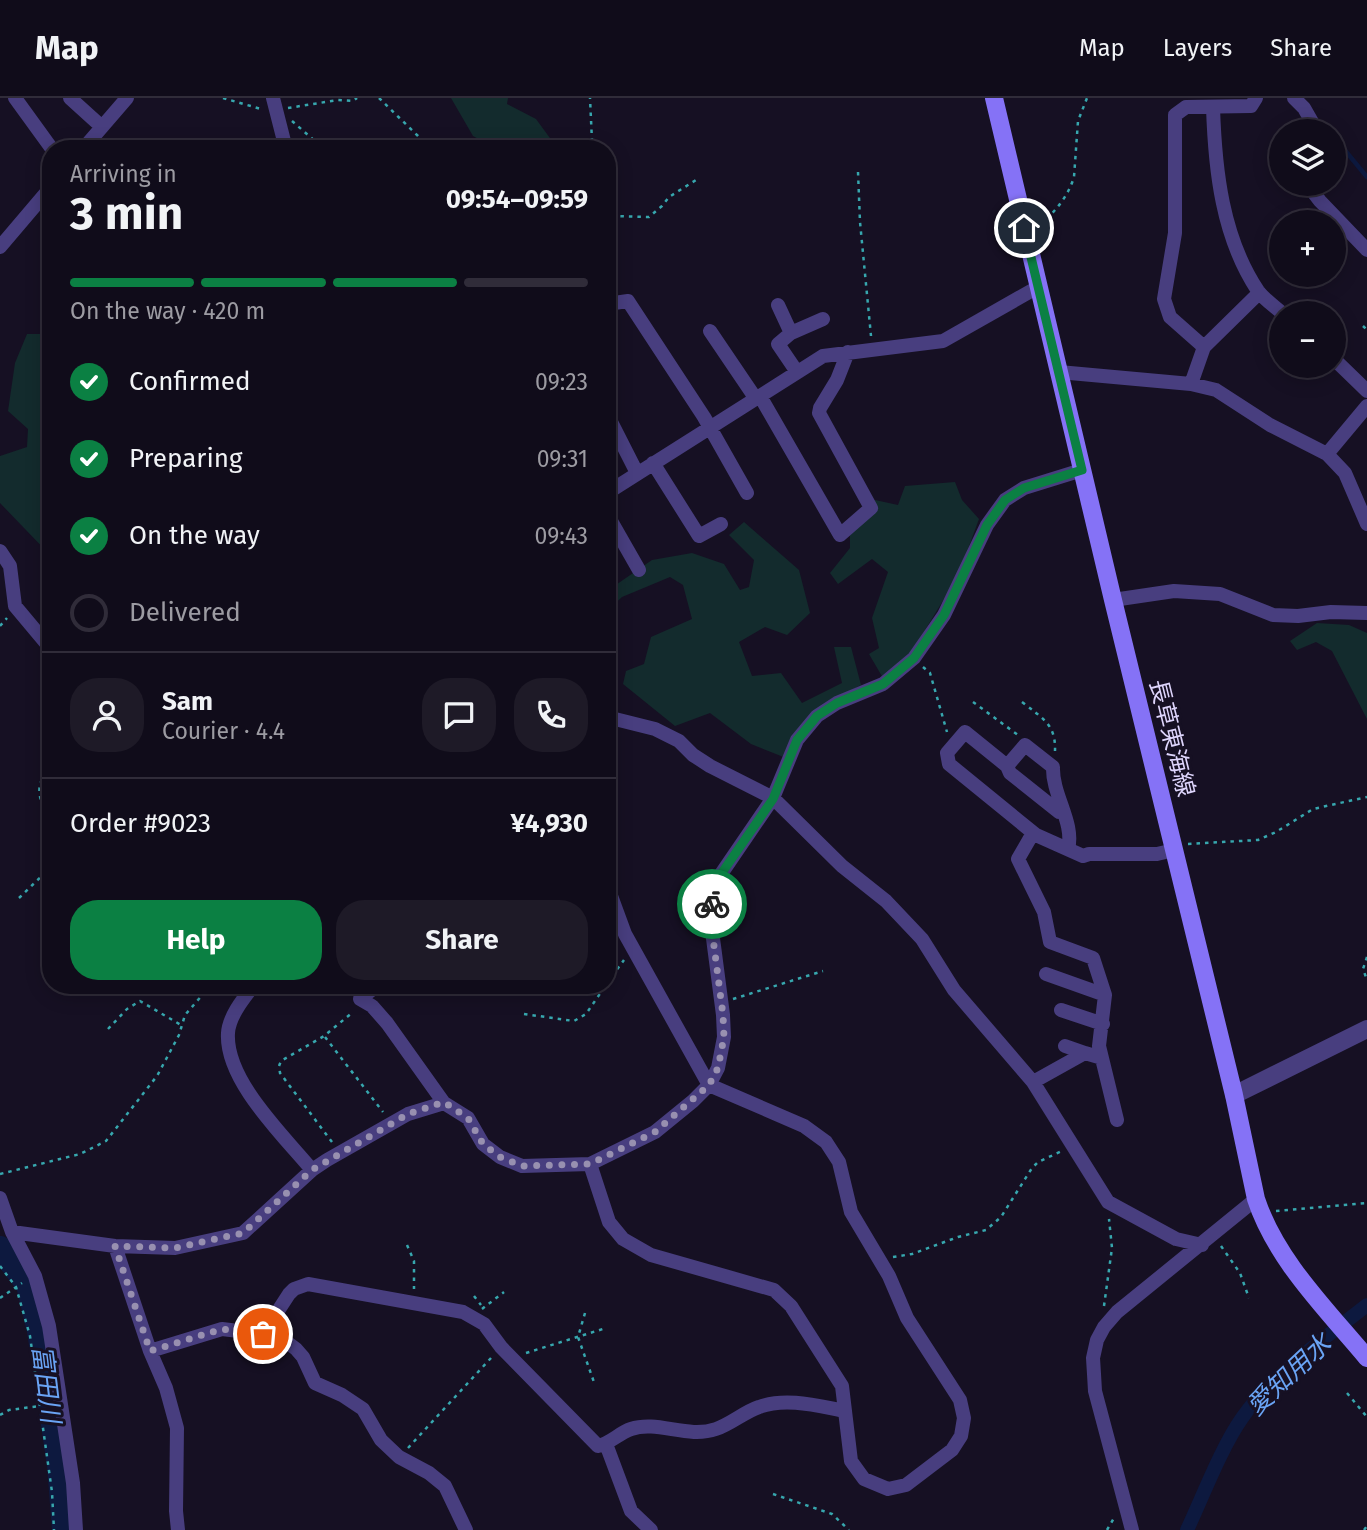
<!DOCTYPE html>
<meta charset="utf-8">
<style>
:root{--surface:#100c1a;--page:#1e1a27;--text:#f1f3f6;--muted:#9c9ba2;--line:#302c39;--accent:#0b8043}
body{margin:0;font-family:"Fira Sans","Noto Sans JP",sans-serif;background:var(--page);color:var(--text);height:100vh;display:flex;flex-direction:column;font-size:26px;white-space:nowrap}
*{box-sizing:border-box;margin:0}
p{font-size:23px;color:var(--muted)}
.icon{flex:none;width:38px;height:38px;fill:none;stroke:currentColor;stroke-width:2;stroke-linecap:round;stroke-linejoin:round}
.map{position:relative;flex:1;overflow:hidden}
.side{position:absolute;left:42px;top:42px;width:574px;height:854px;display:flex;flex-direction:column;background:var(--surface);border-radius:28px;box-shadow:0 4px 18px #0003,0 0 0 2px var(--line)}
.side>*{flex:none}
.buttons{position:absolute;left:1269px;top:21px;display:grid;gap:14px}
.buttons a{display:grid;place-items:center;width:77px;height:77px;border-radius:50%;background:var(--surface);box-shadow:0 4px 18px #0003,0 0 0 2px var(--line);font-size:35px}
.pin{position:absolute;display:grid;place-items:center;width:60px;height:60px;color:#fff;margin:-30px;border:4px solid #fff;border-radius:50%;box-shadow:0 2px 7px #0007}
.courier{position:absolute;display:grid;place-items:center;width:70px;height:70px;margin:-35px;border:5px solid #0b8043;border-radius:50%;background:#fff;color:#222;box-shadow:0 2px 9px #0007}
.summary em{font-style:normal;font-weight:700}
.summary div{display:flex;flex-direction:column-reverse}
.summary{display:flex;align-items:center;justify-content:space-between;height:119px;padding:0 28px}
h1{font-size:46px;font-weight:700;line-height:52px}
.bar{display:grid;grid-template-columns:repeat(4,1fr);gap:10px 7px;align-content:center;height:84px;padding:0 28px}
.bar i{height:9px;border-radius:5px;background:var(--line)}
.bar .active{background:var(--accent)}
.bar p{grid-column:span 4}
.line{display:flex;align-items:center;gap:18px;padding:0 28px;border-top:2px solid var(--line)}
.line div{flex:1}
.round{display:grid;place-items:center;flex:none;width:74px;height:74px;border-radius:28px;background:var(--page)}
ol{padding:0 28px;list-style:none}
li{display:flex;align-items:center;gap:21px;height:77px}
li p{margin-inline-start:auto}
li .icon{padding:7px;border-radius:50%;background:var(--accent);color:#fff;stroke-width:4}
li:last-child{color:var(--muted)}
li i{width:38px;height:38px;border:4px solid var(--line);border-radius:50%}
.button{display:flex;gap:14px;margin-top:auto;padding:14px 28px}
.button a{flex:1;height:80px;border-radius:28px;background:var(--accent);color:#fff;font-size:28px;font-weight:700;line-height:80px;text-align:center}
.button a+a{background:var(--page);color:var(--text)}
header{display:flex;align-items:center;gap:42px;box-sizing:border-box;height:98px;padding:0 35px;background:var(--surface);border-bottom:2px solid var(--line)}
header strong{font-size:33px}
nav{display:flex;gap:38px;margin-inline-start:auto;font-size:24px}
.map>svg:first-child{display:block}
.green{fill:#132b2d}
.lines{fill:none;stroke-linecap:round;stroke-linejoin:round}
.stream{stroke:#0d193f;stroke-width:4.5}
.canal{stroke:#0d193f;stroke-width:14}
.river{stroke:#0d193f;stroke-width:24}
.path{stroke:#37a7ae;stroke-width:2.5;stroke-dasharray:3.5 5;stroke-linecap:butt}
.minor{stroke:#483e7f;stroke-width:14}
.tertiary{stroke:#483e7f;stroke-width:18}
.secondary{stroke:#8572f6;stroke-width:18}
.done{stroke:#9890b0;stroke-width:7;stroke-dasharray:0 12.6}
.route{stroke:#0b8043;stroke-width:9}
.labels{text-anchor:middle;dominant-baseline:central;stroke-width:6;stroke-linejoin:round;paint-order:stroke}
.street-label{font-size:24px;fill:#ded5fc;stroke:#161023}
.water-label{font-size:26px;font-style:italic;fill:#6aa4f5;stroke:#161023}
</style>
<header>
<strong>Map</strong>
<nav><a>Map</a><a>Layers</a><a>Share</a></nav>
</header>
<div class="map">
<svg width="1367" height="1432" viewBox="0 0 1367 1432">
<rect width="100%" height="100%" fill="#161023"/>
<path class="green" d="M451,0H508L507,6L536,21L558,51H497L473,38Z
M27,236H51V458L0,405V358L27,349L28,331L8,313L15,265Z
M955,384L962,402L979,421L958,478L911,555L883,580L869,556L879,550L872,520L888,474L872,461L838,486L830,475L850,450V436L875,413V402L898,407L905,388Z
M744,424L799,472L810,515L787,537L765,529L739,544L752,578L781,575L802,605L842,585L834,549H851L861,587L817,611L786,660L751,646L710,615L675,628L623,586L626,573L644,566L651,539L692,521L683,487L670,479L622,499L607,513V493L652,462L692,455L724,466L740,492L749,489L754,462L729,437Z
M1317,525L1349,527L1367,535V621L1332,553L1316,544L1297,552L1290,543Z"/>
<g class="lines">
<path class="stream" d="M1325,28L1329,33
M1334,39L1367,79"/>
<path class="canal" d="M1187,1432C1203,1398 1221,1350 1242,1320C1274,1275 1324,1241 1367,1207"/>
<path class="river" d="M0,1150L28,1187L39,1233L59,1367L64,1432"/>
<path class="path" d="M223,0L261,11
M379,0L418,38L428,51
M288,10L338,2L353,3L357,0
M292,23L324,51
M588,51L592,43L590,0
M858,74L860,124L871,238
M607,111L612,118L649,119L662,108L669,99L696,82
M1041,127C1055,113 1068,99 1074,79L1078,23L1087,0
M1363,228L1367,232
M0,528L7,520
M923,569L930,575L947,634
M973,604L1018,637
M1022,604C1042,620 1056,626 1055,653
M51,667C34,689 37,699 51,721
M1188,746L1258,742L1276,734L1313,711L1367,699
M19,800L51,769
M1367,859L1363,871L1367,882
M607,885L624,862
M342,887L348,896
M733,901L823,873
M524,916L574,923L586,916L606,887
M108,931L127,911L140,903L181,927
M325,939L383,1014
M332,1044L280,975L279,968L281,963L324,938L353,914
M0,1076L80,1056L106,1043L157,978L179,937L185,917L211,887
M1276,1113L1367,1105
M407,1147L414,1163V1191
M1221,1148L1240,1175L1249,1200
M893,1159L912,1156L958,1139L986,1132L1001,1119L1032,1070L1038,1064L1062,1053
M0,1168L16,1189L30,1238L52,1394L54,1432
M474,1198L481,1207
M0,1200L22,1185
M1104,1208L1112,1150L1109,1121
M482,1211L504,1194
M585,1215L578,1239L595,1287
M526,1255L606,1230
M1347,1295L1367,1319
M0,1317L9,1312L40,1308
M408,1350L491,1260
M773,1396L832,1416L849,1432
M1107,1432L1114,1420
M1364,1432L1367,1428"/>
<path class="minor" d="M15,0L52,51
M70,0L102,29
M273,0L286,51
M1294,0L1304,10L1312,24L1306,33
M1213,9C1215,72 1222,139 1258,193C1264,201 1274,208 1282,215
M83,51L127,0
M1307,86L1320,103L1367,152
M0,149L51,89
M607,206L628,203L704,319L747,395
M778,207L791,235
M710,233L756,301
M1204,249L1170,219L1164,201L1175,135V17L1186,9L1251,8L1256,0
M1334,261L1367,293
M797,274L778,246L791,235L823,221
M1059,274L1191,286L1216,292L1270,327L1327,356L1345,375L1367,426
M1191,286L1204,249L1259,195
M760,298L840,437L871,410L819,315L820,310L837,282L848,254
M607,316L637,375
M1327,356L1367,308
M653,365L699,438L721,426
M607,395L823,258L943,243L1038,189
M607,416L639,472
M0,453L10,468L15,508L51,551
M1113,502L1174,493L1220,496L1273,517L1298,518L1331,514L1367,515
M607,619L655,631L679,643L693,657L710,668L773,700L842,768L886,803L922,841L954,892L1033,984L1108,1104L1176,1141L1202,1147
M1007,668L1010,675L1059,714L1062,713
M1033,735L1018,761L1044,814L1050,844L1093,860L1105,897L1099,948L1117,1022
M1068,751C1075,725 1052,697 1053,669L1025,647L1007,668L965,634L947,655L949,666L1036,737L1083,758L1089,756H1157L1174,752
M1046,876L1105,897
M254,887C244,900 229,918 228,935C225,982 283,1037 312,1072
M378,887L360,901L372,908L387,925L444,1005L468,1020L483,1046L500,1059L522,1068L590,1066L655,1034L693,1003L709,987L718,970L724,939L723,917L711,825L712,801L719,779L773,700L797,642L817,618L837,605L883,586L914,560L944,517L987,427L1005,402L1024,390L1082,372
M1061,912L1103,926
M1065,948L1085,955
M1033,984L1085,955L1102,960
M590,1066L609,1124L623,1141L651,1157L774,1192L791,1208L842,1288L851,1363L864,1381L888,1391L906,1387L952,1352L961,1338L964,1320L960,1302L907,1220L889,1178L851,1114L839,1064L826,1044L804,1028L709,987L625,836L607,787
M0,1100L12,1134L35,1178L49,1228L73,1385L76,1432
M12,1134L115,1148L175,1150L243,1135L312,1072L327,1062L408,1016L444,1005
M115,1148L150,1253L166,1290L177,1330L176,1413L178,1432
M263,1236L289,1196L294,1191L308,1186L463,1214L484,1226L501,1249L598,1348C611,1345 619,1335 631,1331C658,1322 687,1341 716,1331C731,1326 744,1314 759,1309C786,1299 818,1308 845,1313
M150,1253L222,1231L263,1236L288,1245L296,1251L303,1259L315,1285L342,1297L363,1311L381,1342L399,1359L429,1375L445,1388L466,1432
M606,1346L631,1413L651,1432
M1132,1432L1095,1293L1094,1276L1093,1260L1097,1242L1104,1229L1117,1214L1256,1101"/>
<path class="tertiary" d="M1234,997L1367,931"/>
<path class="secondary" d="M994,0L1113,502L1234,997L1256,1101C1276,1162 1327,1212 1367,1260"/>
</g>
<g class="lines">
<path class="done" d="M263,1236L222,1231L150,1253L115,1148L175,1150L243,1135L312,1072L408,1016L444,1004L468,1020L483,1046L500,1059L522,1068L590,1066L655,1034L709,987L718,970L724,939L723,917L711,825L712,806"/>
<path class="route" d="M712,806L719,779L773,701L797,642L817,618L837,605L883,586L914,560L944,517L987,427L1005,402L1024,390L1082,372L1024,130"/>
</g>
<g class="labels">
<g class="street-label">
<text transform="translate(1172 640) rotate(76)">長草東海線</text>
</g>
<g class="water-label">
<text transform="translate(1289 1277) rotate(-43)">愛知用水</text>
<text transform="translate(46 1286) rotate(83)">富田川</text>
</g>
</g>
</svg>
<div class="buttons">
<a><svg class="icon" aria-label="layers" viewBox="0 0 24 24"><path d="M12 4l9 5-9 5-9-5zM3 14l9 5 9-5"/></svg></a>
<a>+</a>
<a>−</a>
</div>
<div class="pin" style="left:263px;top:1236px;background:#ea580c"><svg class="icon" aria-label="bag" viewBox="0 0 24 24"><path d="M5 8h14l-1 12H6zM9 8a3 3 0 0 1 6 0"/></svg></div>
<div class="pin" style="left:1024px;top:130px;background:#1f2937"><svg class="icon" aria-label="home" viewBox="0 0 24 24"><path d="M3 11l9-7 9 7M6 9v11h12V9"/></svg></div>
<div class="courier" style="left:712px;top:806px"><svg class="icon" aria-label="bike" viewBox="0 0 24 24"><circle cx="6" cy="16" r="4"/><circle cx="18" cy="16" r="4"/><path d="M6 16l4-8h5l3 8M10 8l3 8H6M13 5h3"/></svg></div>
<section class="side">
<div class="summary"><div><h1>3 min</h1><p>Arriving in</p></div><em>09:54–09:59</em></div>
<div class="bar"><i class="active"></i><i class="active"></i><i class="active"></i><i></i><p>On the way · 420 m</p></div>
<ol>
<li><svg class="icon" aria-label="check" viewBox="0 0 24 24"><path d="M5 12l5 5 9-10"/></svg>Confirmed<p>09:23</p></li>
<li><svg class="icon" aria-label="check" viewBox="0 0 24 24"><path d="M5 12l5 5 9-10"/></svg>Preparing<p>09:31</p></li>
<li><svg class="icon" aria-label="check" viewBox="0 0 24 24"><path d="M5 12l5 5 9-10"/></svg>On the way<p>09:43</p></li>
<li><i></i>Delivered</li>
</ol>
<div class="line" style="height:126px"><a class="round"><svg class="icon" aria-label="person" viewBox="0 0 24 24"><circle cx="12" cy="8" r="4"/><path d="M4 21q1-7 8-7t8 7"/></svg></a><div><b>Sam</b><p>Courier · 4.4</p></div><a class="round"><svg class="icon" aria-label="chat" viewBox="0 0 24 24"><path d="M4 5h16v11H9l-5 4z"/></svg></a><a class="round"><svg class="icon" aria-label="phone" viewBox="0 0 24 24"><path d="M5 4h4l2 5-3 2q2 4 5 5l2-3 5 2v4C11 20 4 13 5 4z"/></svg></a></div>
<div class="line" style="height:91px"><div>Order #9023</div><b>¥4,930</b></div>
<div class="button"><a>Help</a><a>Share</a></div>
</section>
</div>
